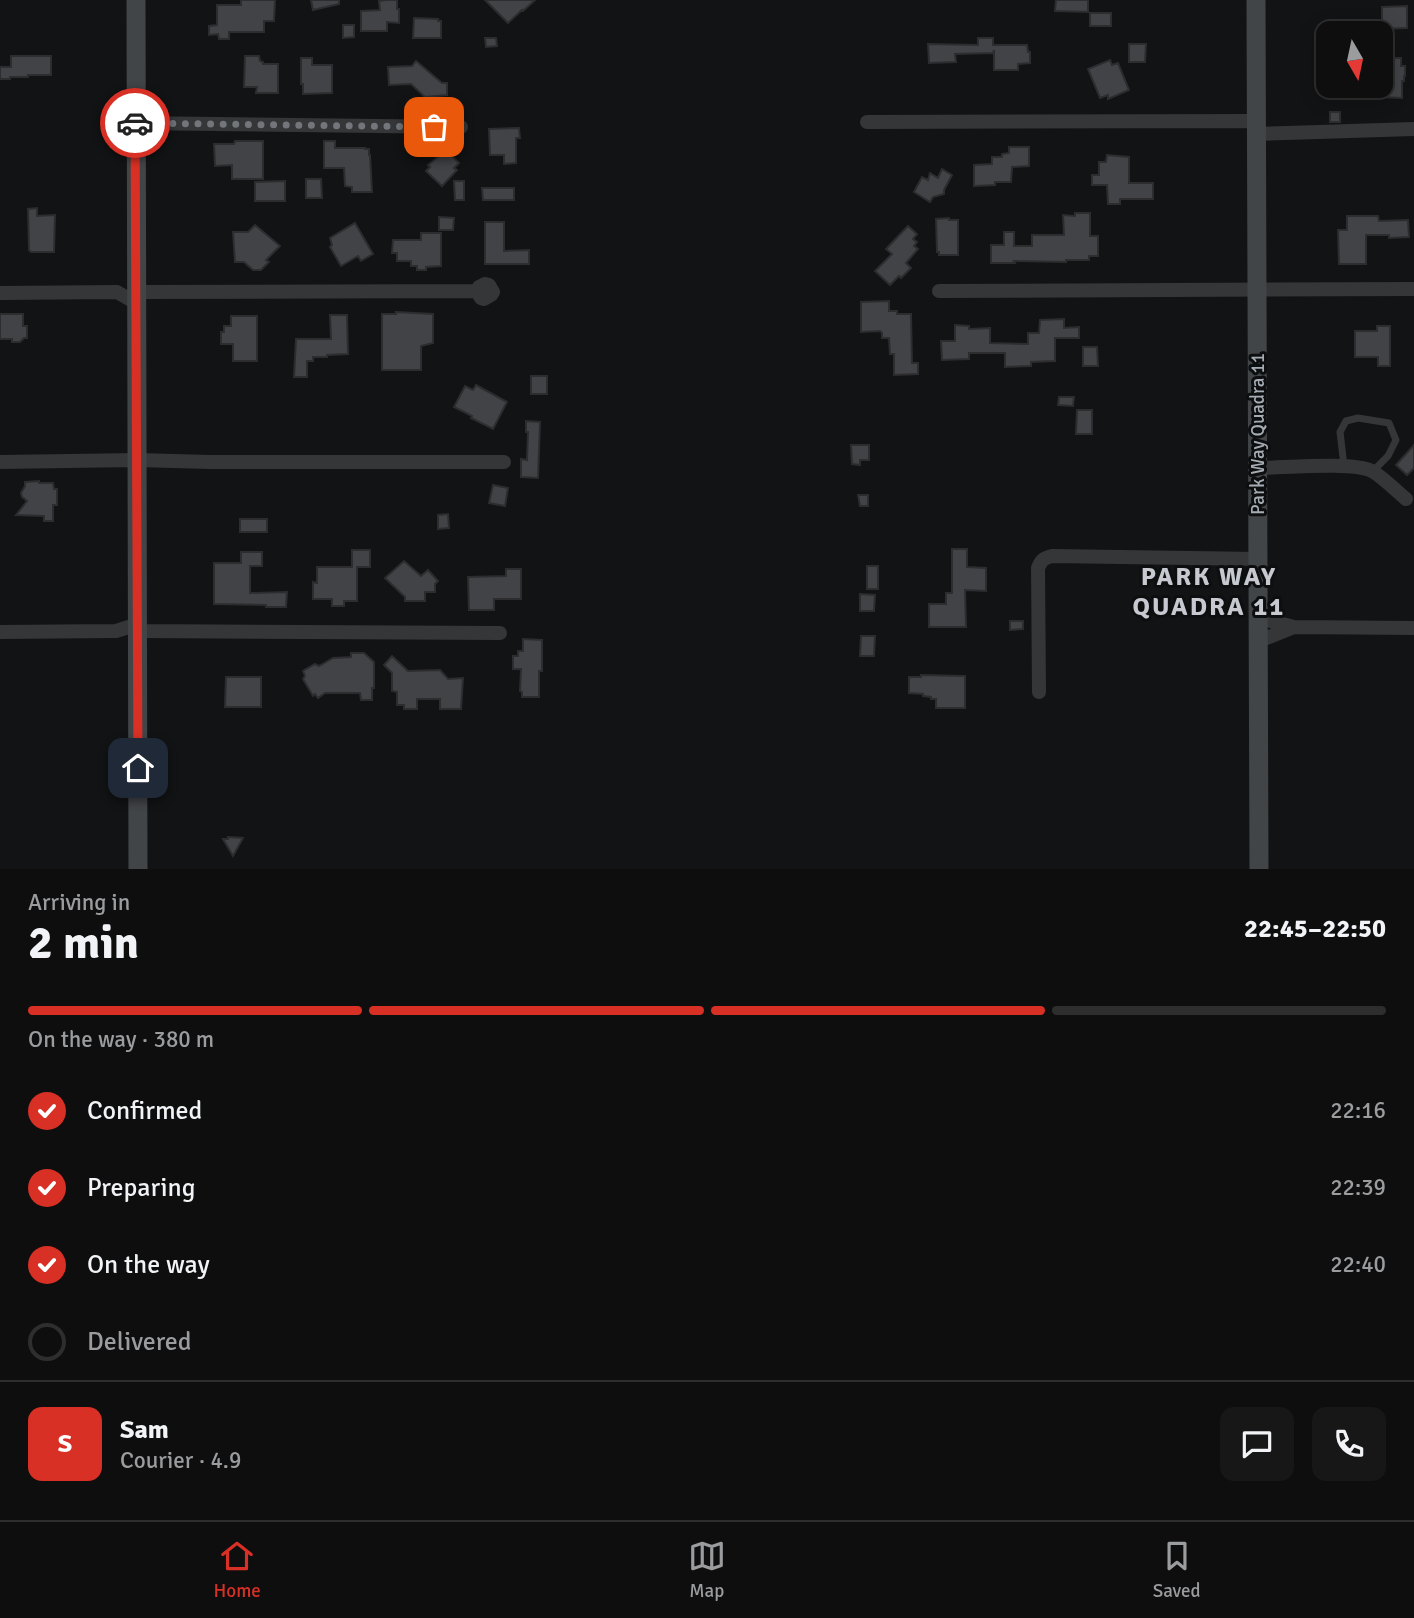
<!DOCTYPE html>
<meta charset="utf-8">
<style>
:root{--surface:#0e0e0f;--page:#171718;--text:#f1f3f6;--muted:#9b9c9e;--line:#2e2e2f;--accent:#d93025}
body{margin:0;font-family:Signika,sans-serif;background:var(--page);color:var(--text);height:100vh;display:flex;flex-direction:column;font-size:26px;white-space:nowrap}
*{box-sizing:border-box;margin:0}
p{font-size:23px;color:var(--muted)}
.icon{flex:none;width:38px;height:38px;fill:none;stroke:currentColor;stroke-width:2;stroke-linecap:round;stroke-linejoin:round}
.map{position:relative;height:869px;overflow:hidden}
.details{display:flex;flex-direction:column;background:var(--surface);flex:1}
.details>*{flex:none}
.needle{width:46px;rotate:171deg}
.controls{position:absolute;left:1316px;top:21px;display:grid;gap:14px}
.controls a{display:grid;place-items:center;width:77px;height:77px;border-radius:14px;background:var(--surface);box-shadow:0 4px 18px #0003,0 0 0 2px var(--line);font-size:35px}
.pin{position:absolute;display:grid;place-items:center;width:60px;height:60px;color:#fff;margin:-30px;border-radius:14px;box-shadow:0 4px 10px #0006}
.courier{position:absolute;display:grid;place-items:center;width:70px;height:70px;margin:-35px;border:5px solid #d93025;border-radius:50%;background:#fff;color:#222;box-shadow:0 2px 9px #0007}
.headline em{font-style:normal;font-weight:800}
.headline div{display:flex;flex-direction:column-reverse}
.headline{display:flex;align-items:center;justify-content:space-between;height:119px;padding:0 28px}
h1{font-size:46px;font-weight:800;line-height:52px}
.bar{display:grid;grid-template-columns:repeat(4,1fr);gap:10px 7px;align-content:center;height:84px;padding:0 28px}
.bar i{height:9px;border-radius:5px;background:var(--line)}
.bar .on{background:var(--accent)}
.bar p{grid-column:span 4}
.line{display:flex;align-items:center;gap:18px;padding:0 28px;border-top:2px solid var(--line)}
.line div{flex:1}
.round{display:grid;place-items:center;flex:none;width:74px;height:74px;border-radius:14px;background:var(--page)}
ol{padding:0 28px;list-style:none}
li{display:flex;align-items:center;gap:21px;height:77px}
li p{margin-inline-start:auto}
li .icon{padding:7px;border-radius:50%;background:var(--accent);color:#fff;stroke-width:4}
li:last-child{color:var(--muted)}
li i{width:38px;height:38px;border:4px solid var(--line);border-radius:50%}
.menu{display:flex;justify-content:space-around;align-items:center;height:98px;border-top:2px solid var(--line);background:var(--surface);font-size:19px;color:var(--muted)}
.menu a{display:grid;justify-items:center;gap:4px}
.menu .on{color:var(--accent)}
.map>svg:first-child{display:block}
.building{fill:#424347;stroke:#2d2d30;stroke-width:2}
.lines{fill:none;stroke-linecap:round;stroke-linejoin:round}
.lane{stroke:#343638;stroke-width:7}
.street{stroke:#343638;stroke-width:14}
.secondary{stroke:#424548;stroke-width:19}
.done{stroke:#72767b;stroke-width:7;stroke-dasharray:0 12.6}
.route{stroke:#d93025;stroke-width:9}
.labels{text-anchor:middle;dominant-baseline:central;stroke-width:6;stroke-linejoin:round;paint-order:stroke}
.street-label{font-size:19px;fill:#a5acb3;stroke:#0d0e0f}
.district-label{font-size:26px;font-weight:bold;letter-spacing:2px;fill:#c6cad0;stroke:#0d0e0f}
</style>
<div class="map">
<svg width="1414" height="869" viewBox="0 0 1414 869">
<rect width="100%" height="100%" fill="#121314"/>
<path class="building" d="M241,0H275L274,21H264V32H229V39H219L218,34L209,35V26L217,25V5H241Z
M311,0H339V4L313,10Z
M387,0H397V9H399V23L387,22V31H361V11L380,10L379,1Z
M485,0H535L523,11L522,10L508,23Z
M1056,0H1088V12L1055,11Z
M1407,6V28L1382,29V7Z
M1090,13H1111V26H1090Z
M414,18L438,19V21H441V38H413Z
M343,25H354V37L343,38Z
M485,38H496L497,46L486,47Z
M978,38H993V45H1027L1028,52H1030V63L1018,64V70H994V50L993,53L955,54L956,62L929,63L928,44L978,45Z
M1129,44H1146L1145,62H1129Z
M11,56H51V75H28V77H10V79H0V67H11Z
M245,56H259L260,61L263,62V64H278V93H256L257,87H244Z
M301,58H312V65H332V93L303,94V84H301Z
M1381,58H1401V66H1405V76H1404V81H1402V98L1380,97V95H1366V86H1381Z
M1110,60L1112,65L1118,63L1129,90L1108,99V95L1100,98L1088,69Z
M416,61L442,83H447V95L425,97L411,84L389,85L388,67L412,66Z
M1330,112H1340V122H1330Z
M519,128L520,138H516V163L504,164V155H490L489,129Z
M235,141H263V179H232V165L215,166L214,144H234Z
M324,141H335V148H365V149H369V155H370L372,192H352V187L345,186L344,168H324Z
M1009,147H1029V166L1012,167L1011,182H995V185L974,186V165L992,164V157H1002V154L1009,153Z
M446,150L459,163L454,168L457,170L442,186L426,171L430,167L428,165Z
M1107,155L1129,157V183H1153V199H1120V204H1108L1107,185H1092V175H1099V162H1106Z
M942,169L952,175L944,190V194L933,197L930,202L914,192L922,177L928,180L930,173L938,178Z
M306,179H321L322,198H306Z
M285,181V201H255V182Z
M454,181H464V200H455Z
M482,188H514V200H483Z
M37,208V216L55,215L54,252H31L29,250L28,209Z
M1075,213H1090V236H1098V256H1089V260H1066V262L1014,261L1015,263H991V245H1004V232H1014V246H1032V235H1064L1063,215L1075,216Z
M1347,216H1378L1379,221L1408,220L1409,237L1389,238V235H1366V264H1339L1338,230H1347Z
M439,217L454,218L453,230H439Z
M949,218V220H958V255H939V252H937L936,219Z
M485,222H504V251L529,250V264H485Z
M355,223L373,254L361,261L358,256L341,266L330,247L332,245L330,238Z
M255,225L280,246L266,260L269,262L261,270H253L244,262H235L233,232H248Z
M908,226L917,234L913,239L917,242L914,246L918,249L906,263L911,268L901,278L899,276L890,285L875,271L892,254L886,249Z
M421,233H441V266L426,267V270H417V266H411V261H397V253H392L393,240H421Z
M889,301V311H897V314H911L912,363H918V374L894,375V354H890L889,338H882V333L880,331L861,332V302Z
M396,312L433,314V343L421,346V370H382V314H396Z
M0,314H23V326H27V338H24L20,342H12V339H0Z
M330,315H347L348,354L327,355V357H313V361H307V377H294L296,339H331Z
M231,316H257V361H233V344H221V332H224V326H231Z
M1064,319V328L1079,327V338H1055V361L1031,362V366L1005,367V353H969V359L942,360L941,341H955V325L969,326V329L990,328V343L1028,344V333H1039L1040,320Z
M1377,326H1390V366H1378V357H1355V331H1377Z
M1083,347H1097L1098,366H1083Z
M531,376H547V394H531Z
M476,385L507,402L493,429L471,418L472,416L454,407L465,386L473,390Z
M1059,397H1074L1073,406L1058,405Z
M1077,410H1092V434H1076Z
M526,421L540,422L538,478L521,477V459L527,460L528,432H526Z
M851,445H869V460H860V465L852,464Z
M1414,445V468L1407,475L1396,465Z
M39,481V483H53L54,489H57V505H53V521H44V516L16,515L27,501L22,497L21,493L25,486V482Z
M493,485L508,488L505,506L489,503Z
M858,495H868V506H860Z
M448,514L449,528L438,529V515Z
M240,519H267V532H240Z
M952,549H967V567L986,568V591L965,590L966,627H929V604H946V593H952Z
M352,550H370V567H357V601H344V606H332V599H313V582L317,583V567H352Z
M241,552H262V566H250V593L287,592L286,607H266V605L214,604V563H241Z
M404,561L421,576L428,570L438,581L435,584V592H425V601H405V597L385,578Z
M867,566H878V589H867Z
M506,569H521V599H494V610H469L468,577L506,576Z
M860,594L875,595L874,611H860Z
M1010,621H1023V629L1010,630Z
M861,636H875L874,656H860Z
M523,639L542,640V671H539V697H522V692L520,691L521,669H513V656H518V651H523Z
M351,653H364L374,662V688H372V700H361L360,693H325L318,698L315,694L313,696L303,679L305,676L303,671L315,664L319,666L333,658L351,657Z
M392,656L408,671L440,670L448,679L463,678L461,709H440V699H417V709H404V705H397V692L392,691V673L384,665Z
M921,675L965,676V708H936V699H931V697L923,696V694L909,693V677H921Z
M226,677H261V707H225Z
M228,837L243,838L233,856L223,839H228Z"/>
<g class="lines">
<path class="lane" d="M1344,466L1340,432L1346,421L1358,418L1389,423L1396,440L1388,456L1373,471"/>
<path class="street" d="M867,122L1256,121
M135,123L461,127
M1256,134L1414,129
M939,291L1414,289
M136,292L477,291L479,287L485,284L489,285L493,292L491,295L484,299L481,298L477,291
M0,293L117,292L136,303
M0,462L137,460L210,462H504
M1258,468C1283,468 1352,461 1372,471C1384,478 1395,490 1406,499
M1259,618L1294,627L1414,628
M138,631L500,633
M0,632L116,631L138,624
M1259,641L1294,627
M1039,692L1038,568C1041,560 1044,558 1052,556L1259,559"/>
<path class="secondary" d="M136,0L138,869
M1256,0L1259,869"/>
</g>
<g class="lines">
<path class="done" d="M135,123L434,127"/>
<path class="route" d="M135,123L138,768"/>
</g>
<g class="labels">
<g class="street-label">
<text transform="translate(1258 434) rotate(-90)">Park Way Quadra 11</text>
</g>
<g class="district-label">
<text x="1209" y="577">PARK WAY<tspan x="1209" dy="30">QUADRA 11</tspan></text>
</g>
</g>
</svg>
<div class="controls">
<a><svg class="needle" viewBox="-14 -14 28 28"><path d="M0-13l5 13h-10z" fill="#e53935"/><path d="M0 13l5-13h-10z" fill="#9b9c9e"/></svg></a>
</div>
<div class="pin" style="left:434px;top:127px;background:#ea580c"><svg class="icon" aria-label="bag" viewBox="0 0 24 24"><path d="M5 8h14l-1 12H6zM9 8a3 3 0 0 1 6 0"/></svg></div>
<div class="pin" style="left:138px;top:768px;background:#1f2937"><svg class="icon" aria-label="home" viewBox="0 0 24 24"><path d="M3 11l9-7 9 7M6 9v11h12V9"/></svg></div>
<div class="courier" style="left:135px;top:123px"><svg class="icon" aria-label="car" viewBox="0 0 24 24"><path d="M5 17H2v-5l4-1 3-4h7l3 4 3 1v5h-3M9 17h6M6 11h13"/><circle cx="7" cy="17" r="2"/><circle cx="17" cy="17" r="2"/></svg></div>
</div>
<section class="details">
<div class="headline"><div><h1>2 min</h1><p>Arriving in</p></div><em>22:45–22:50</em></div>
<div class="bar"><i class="on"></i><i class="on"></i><i class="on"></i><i></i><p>On the way · 380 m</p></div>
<ol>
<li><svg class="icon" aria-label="check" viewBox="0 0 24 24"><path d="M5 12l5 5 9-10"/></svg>Confirmed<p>22:16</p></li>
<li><svg class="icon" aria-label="check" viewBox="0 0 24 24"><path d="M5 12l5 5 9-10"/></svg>Preparing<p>22:39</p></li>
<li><svg class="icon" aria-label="check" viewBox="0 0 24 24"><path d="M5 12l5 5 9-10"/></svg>On the way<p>22:40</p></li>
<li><i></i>Delivered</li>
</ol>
<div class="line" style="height:126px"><b class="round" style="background:var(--accent);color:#fff">S</b><div><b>Sam</b><p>Courier · 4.9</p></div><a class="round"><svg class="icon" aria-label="chat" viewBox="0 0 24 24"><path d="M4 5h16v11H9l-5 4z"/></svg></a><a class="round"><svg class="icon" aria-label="phone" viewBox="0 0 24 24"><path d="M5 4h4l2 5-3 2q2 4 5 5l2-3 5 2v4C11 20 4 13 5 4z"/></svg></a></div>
</section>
<nav class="menu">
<a class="on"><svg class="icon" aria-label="home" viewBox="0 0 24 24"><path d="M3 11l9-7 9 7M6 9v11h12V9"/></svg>Home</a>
<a><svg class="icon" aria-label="map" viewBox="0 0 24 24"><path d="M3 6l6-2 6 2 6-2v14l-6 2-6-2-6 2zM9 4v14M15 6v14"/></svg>Map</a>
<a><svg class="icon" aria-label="saved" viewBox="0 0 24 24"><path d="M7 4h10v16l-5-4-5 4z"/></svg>Saved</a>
</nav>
